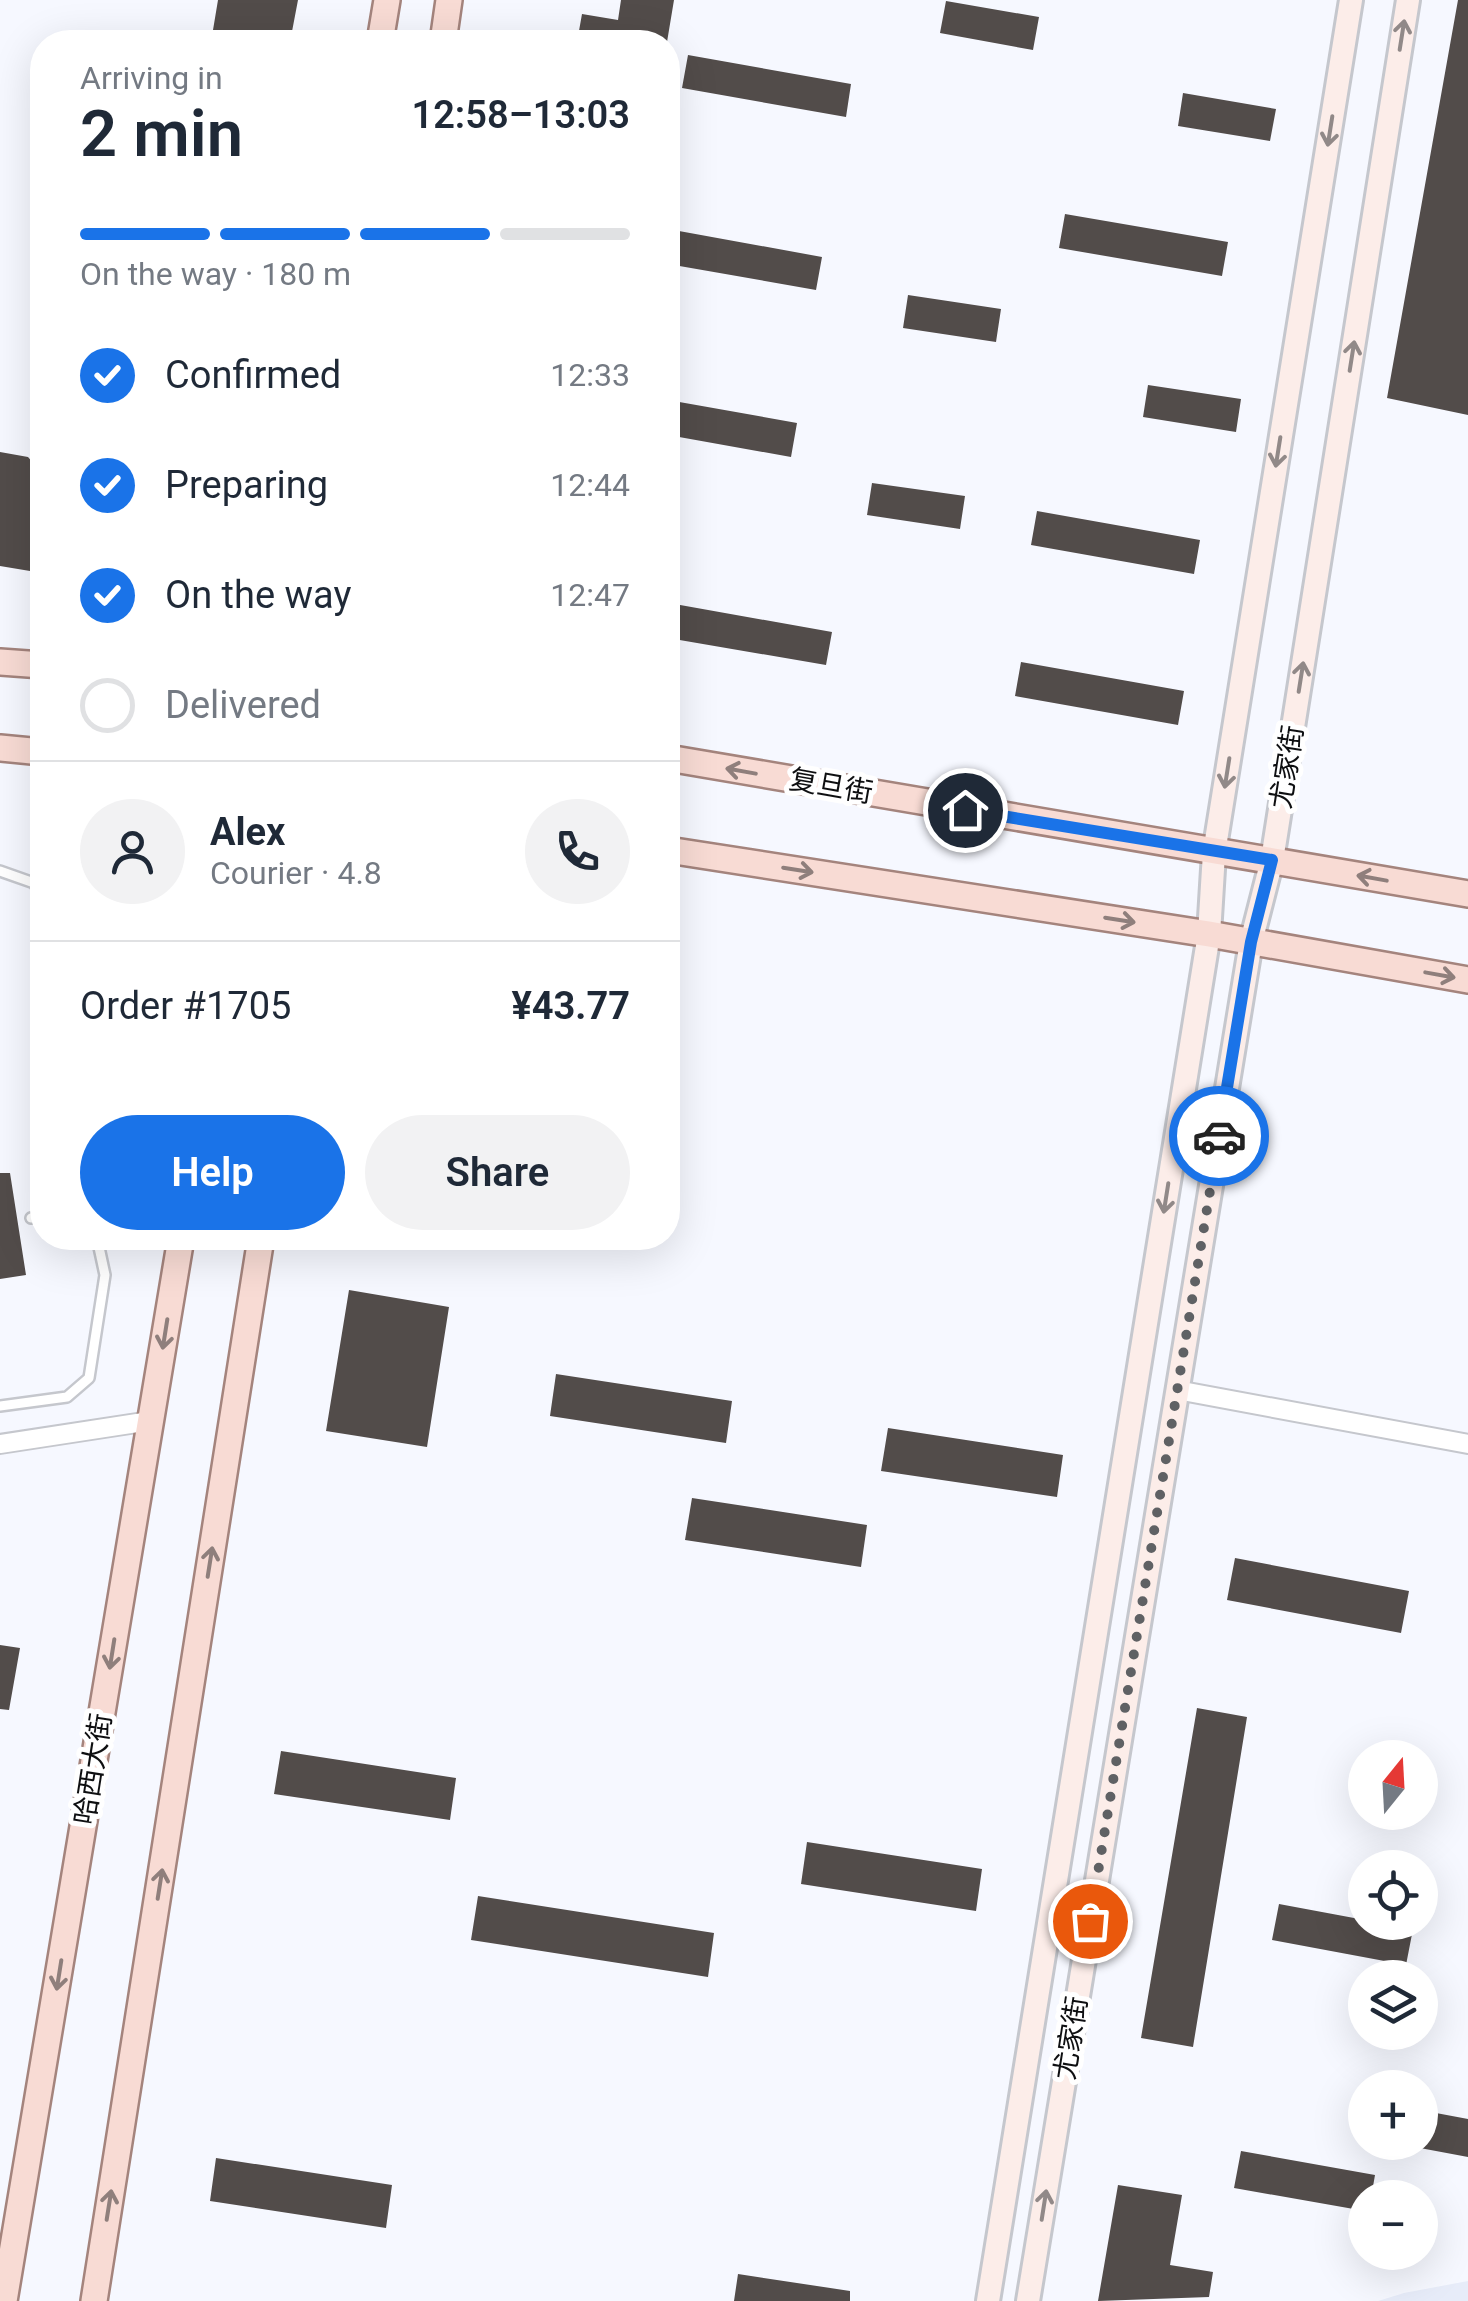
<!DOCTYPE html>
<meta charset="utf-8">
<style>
:root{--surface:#fff;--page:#f2f2f3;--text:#1f2937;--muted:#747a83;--line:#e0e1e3;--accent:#1a73e8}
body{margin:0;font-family:Roboto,"Noto Sans SC",sans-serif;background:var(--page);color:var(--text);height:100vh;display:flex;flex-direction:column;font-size:38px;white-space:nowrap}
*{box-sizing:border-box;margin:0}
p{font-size:32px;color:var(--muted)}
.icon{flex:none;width:55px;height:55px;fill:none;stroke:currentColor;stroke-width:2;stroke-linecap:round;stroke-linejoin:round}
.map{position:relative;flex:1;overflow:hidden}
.sheet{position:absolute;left:30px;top:30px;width:650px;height:1220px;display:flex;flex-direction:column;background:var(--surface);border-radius:40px;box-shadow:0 10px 40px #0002}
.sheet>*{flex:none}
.needle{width:65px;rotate:18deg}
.tools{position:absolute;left:1348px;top:1740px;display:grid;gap:20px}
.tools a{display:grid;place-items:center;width:90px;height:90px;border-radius:50%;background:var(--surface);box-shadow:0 10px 40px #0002;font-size:50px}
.pin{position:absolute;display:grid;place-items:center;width:85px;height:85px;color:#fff;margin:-42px;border:5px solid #fff;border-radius:50%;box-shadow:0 2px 10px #0007}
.courier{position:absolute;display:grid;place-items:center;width:100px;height:100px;margin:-50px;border:8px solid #1a73e8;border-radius:50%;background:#fff;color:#222;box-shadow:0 2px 12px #0007}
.headline em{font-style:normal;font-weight:600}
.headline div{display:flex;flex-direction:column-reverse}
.headline{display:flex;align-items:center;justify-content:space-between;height:170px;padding:0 50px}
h1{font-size:65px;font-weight:600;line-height:75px}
.bar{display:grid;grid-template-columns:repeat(4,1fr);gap:15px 10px;align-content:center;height:120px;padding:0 50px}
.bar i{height:12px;border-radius:8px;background:var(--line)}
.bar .current{background:var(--accent)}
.bar p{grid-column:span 4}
.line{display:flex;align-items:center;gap:25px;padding:0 50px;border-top:2px solid var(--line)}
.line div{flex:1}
.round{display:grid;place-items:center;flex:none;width:105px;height:105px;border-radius:52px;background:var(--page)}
ol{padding:0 50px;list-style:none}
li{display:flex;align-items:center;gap:30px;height:110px}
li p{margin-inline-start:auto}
li .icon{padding:10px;border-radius:50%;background:var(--accent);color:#fff;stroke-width:4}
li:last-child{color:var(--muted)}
li i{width:55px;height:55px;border:5px solid var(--line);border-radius:50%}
.cta{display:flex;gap:20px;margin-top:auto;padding:20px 50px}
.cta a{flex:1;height:115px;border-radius:60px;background:var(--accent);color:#fff;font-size:40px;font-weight:600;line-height:115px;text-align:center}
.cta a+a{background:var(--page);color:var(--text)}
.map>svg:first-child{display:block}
.built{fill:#e7ecf9}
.building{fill:#524c4a}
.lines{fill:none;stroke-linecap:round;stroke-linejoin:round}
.lane-casing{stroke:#c5c7cd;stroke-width:14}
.street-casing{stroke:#c5c7cd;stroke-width:22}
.secondary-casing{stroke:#c5c7cd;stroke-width:28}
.primary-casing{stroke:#a4847d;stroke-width:30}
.lane{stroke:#fff;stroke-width:9}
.street{stroke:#fff;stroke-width:18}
.secondary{stroke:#fcede9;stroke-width:22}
.primary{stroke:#f8dbd4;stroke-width:25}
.oneway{stroke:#918988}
.oneway2{stroke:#8f7f7c}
.done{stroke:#5f6164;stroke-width:10;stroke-dasharray:0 18}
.route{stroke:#1a73e8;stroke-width:12}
.labels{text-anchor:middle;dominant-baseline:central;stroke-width:10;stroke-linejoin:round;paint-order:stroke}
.street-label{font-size:28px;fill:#0e0f11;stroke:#fff}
</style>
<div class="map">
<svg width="1468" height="2301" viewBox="0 0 1468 2301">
<rect width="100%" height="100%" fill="#f6f8ff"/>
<path class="built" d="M1468,2281V2301H1378L1404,2293Z"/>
<path class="building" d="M218,0H298L290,42H211Z
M621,0H674L667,42H577L582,14L618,20Z
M1458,0H1468V415L1387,398Z
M946,1L1039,17L1033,50L940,33Z
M688,55L851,84L846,117L682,88Z
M1183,93L1276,109L1270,141L1178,126Z
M1065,214L1228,242L1222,276L1059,248Z
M668,229L822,257L816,290L668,264Z
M908,295L1001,309L996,342L903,328Z
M1148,385L1241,399L1236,432L1143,417Z
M668,400L797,423L791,457L668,435Z
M0,452L28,457L42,473V573L0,566Z
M872,483L965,496L960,529L867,515Z
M1037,511L1200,540L1194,574L1031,545Z
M669,603L832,632L826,665L668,638Z
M1021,662L1184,691L1178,725L1015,696Z
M0,1173H10L26,1275L0,1279Z
M349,1290L449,1307L427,1447L326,1431Z
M556,1374L732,1401L726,1443L550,1416Z
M888,1428L1063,1455L1057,1497L881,1471Z
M692,1498L867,1525L861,1567L685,1540Z
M1235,1558L1409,1591L1401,1633L1227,1600Z
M0,1645L20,1648L9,1710L0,1709Z
M1197,1708L1247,1717L1193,2047L1141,2038Z
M281,1751L456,1778L450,1820L274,1794Z
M807,1842L982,1869L976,1911L801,1884Z
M478,1896L714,1933L708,1977L471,1940Z
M1279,1904L1413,1929L1406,1965L1272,1940Z
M1420,2110L1468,2119V2157L1420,2148Z
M1241,2151L1375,2175L1371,2198H1365V2211L1234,2188Z
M216,2158L392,2185L386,2228L210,2201Z
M1118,2185L1182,2195L1170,2265L1213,2272L1209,2297L1098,2301Z
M738,2274L850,2291V2301H734Z"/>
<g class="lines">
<g class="lane-casing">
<path id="lane" d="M0,871L34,883L42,895
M31,1218L42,1216
M0,1406L67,1397L89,1378L105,1275L97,1238"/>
</g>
<g class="street-casing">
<path id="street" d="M1177,1390L1468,1444
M0,1444L150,1421"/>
</g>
<g class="secondary-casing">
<path id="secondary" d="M988,2301L1209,934L1214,853L1351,0
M1028,2301L1251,942L1272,860L1408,0"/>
</g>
<g class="primary-casing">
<path id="primary" d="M380,42L387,0
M443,42L449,0
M0,662L42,665
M0,748L42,752
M668,758L1468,894
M668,850L1209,934L1468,980
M4,2301L181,1238
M94,2301L261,1238"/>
</g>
<use href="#lane" class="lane"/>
<use href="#street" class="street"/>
<use href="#secondary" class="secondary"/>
<use href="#primary" class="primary"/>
</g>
<defs><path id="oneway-shaft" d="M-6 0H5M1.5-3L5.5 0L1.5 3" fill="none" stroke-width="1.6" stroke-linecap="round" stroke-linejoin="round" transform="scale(2.5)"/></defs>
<g class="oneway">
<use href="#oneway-shaft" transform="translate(1402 35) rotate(-81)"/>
<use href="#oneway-shaft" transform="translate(1330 131) rotate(99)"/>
<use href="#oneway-shaft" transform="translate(1352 356) rotate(-81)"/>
<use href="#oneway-shaft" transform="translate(1278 452) rotate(99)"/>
<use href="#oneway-shaft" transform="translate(1301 677) rotate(-81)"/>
<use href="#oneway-shaft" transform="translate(1227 773) rotate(99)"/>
<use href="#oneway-shaft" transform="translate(1166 1198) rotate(99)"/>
<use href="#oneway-shaft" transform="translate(1044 2205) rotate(-81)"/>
</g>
<g class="oneway2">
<use href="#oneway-shaft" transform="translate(741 771) rotate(-170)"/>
<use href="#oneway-shaft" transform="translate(798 870) rotate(9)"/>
<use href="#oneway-shaft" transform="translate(1372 878) rotate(-170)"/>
<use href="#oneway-shaft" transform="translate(1120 920) rotate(9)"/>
<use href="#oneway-shaft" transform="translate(1440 975) rotate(10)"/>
<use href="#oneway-shaft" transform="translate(165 1334) rotate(99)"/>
<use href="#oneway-shaft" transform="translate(210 1562) rotate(-81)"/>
<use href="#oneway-shaft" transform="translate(112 1654) rotate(99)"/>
<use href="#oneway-shaft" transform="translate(160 1884) rotate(-81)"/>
<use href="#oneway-shaft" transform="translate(59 1975) rotate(99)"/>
<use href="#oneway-shaft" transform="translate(109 2205) rotate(-81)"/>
</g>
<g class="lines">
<path class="done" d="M1090,1921L1219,1136"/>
<path class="route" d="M965,810L1272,860L1251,942L1219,1136"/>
</g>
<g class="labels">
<g class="street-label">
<text transform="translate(1287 767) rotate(-81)">尤家街</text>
<text transform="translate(831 786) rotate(10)">复旦街</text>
<text transform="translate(93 1769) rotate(-81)">哈西大街</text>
<text transform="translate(1071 2038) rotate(-81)">尤家街</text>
</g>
</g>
</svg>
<div class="tools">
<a><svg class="needle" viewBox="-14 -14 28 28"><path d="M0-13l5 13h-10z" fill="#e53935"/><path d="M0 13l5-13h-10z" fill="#747a83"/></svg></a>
<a><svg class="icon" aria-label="locate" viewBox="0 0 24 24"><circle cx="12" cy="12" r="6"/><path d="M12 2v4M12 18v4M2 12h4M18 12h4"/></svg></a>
<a><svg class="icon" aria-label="layers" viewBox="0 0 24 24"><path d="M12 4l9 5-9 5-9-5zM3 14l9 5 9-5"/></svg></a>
<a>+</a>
<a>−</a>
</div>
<div class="pin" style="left:1090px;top:1921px;background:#ea580c"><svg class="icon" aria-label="bag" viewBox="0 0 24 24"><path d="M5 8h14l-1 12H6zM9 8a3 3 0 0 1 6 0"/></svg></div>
<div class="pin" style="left:965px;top:810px;background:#1f2937"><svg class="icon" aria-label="home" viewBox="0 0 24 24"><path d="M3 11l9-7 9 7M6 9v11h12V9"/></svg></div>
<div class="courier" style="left:1219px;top:1136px"><svg class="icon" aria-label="car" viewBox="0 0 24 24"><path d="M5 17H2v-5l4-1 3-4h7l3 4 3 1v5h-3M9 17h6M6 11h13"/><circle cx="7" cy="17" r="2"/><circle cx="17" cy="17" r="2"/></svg></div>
<section class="sheet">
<div class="headline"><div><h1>2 min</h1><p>Arriving in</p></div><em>12:58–13:03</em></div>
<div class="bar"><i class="current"></i><i class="current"></i><i class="current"></i><i></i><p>On the way · 180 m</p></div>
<ol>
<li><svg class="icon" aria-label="check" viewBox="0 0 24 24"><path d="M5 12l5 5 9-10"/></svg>Confirmed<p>12:33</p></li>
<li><svg class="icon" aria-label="check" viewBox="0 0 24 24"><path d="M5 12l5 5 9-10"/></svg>Preparing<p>12:44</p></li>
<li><svg class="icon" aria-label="check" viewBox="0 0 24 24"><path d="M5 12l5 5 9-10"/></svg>On the way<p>12:47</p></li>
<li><i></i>Delivered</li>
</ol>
<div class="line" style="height:180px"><a class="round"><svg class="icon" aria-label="person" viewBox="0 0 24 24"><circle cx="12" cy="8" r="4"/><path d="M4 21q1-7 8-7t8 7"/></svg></a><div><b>Alex</b><p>Courier · 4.8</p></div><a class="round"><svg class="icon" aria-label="phone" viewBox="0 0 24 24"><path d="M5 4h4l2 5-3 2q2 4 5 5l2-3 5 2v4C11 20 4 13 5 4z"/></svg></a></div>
<div class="line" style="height:130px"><div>Order #1705</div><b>¥43.77</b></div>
<div class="cta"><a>Help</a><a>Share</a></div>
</section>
</div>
